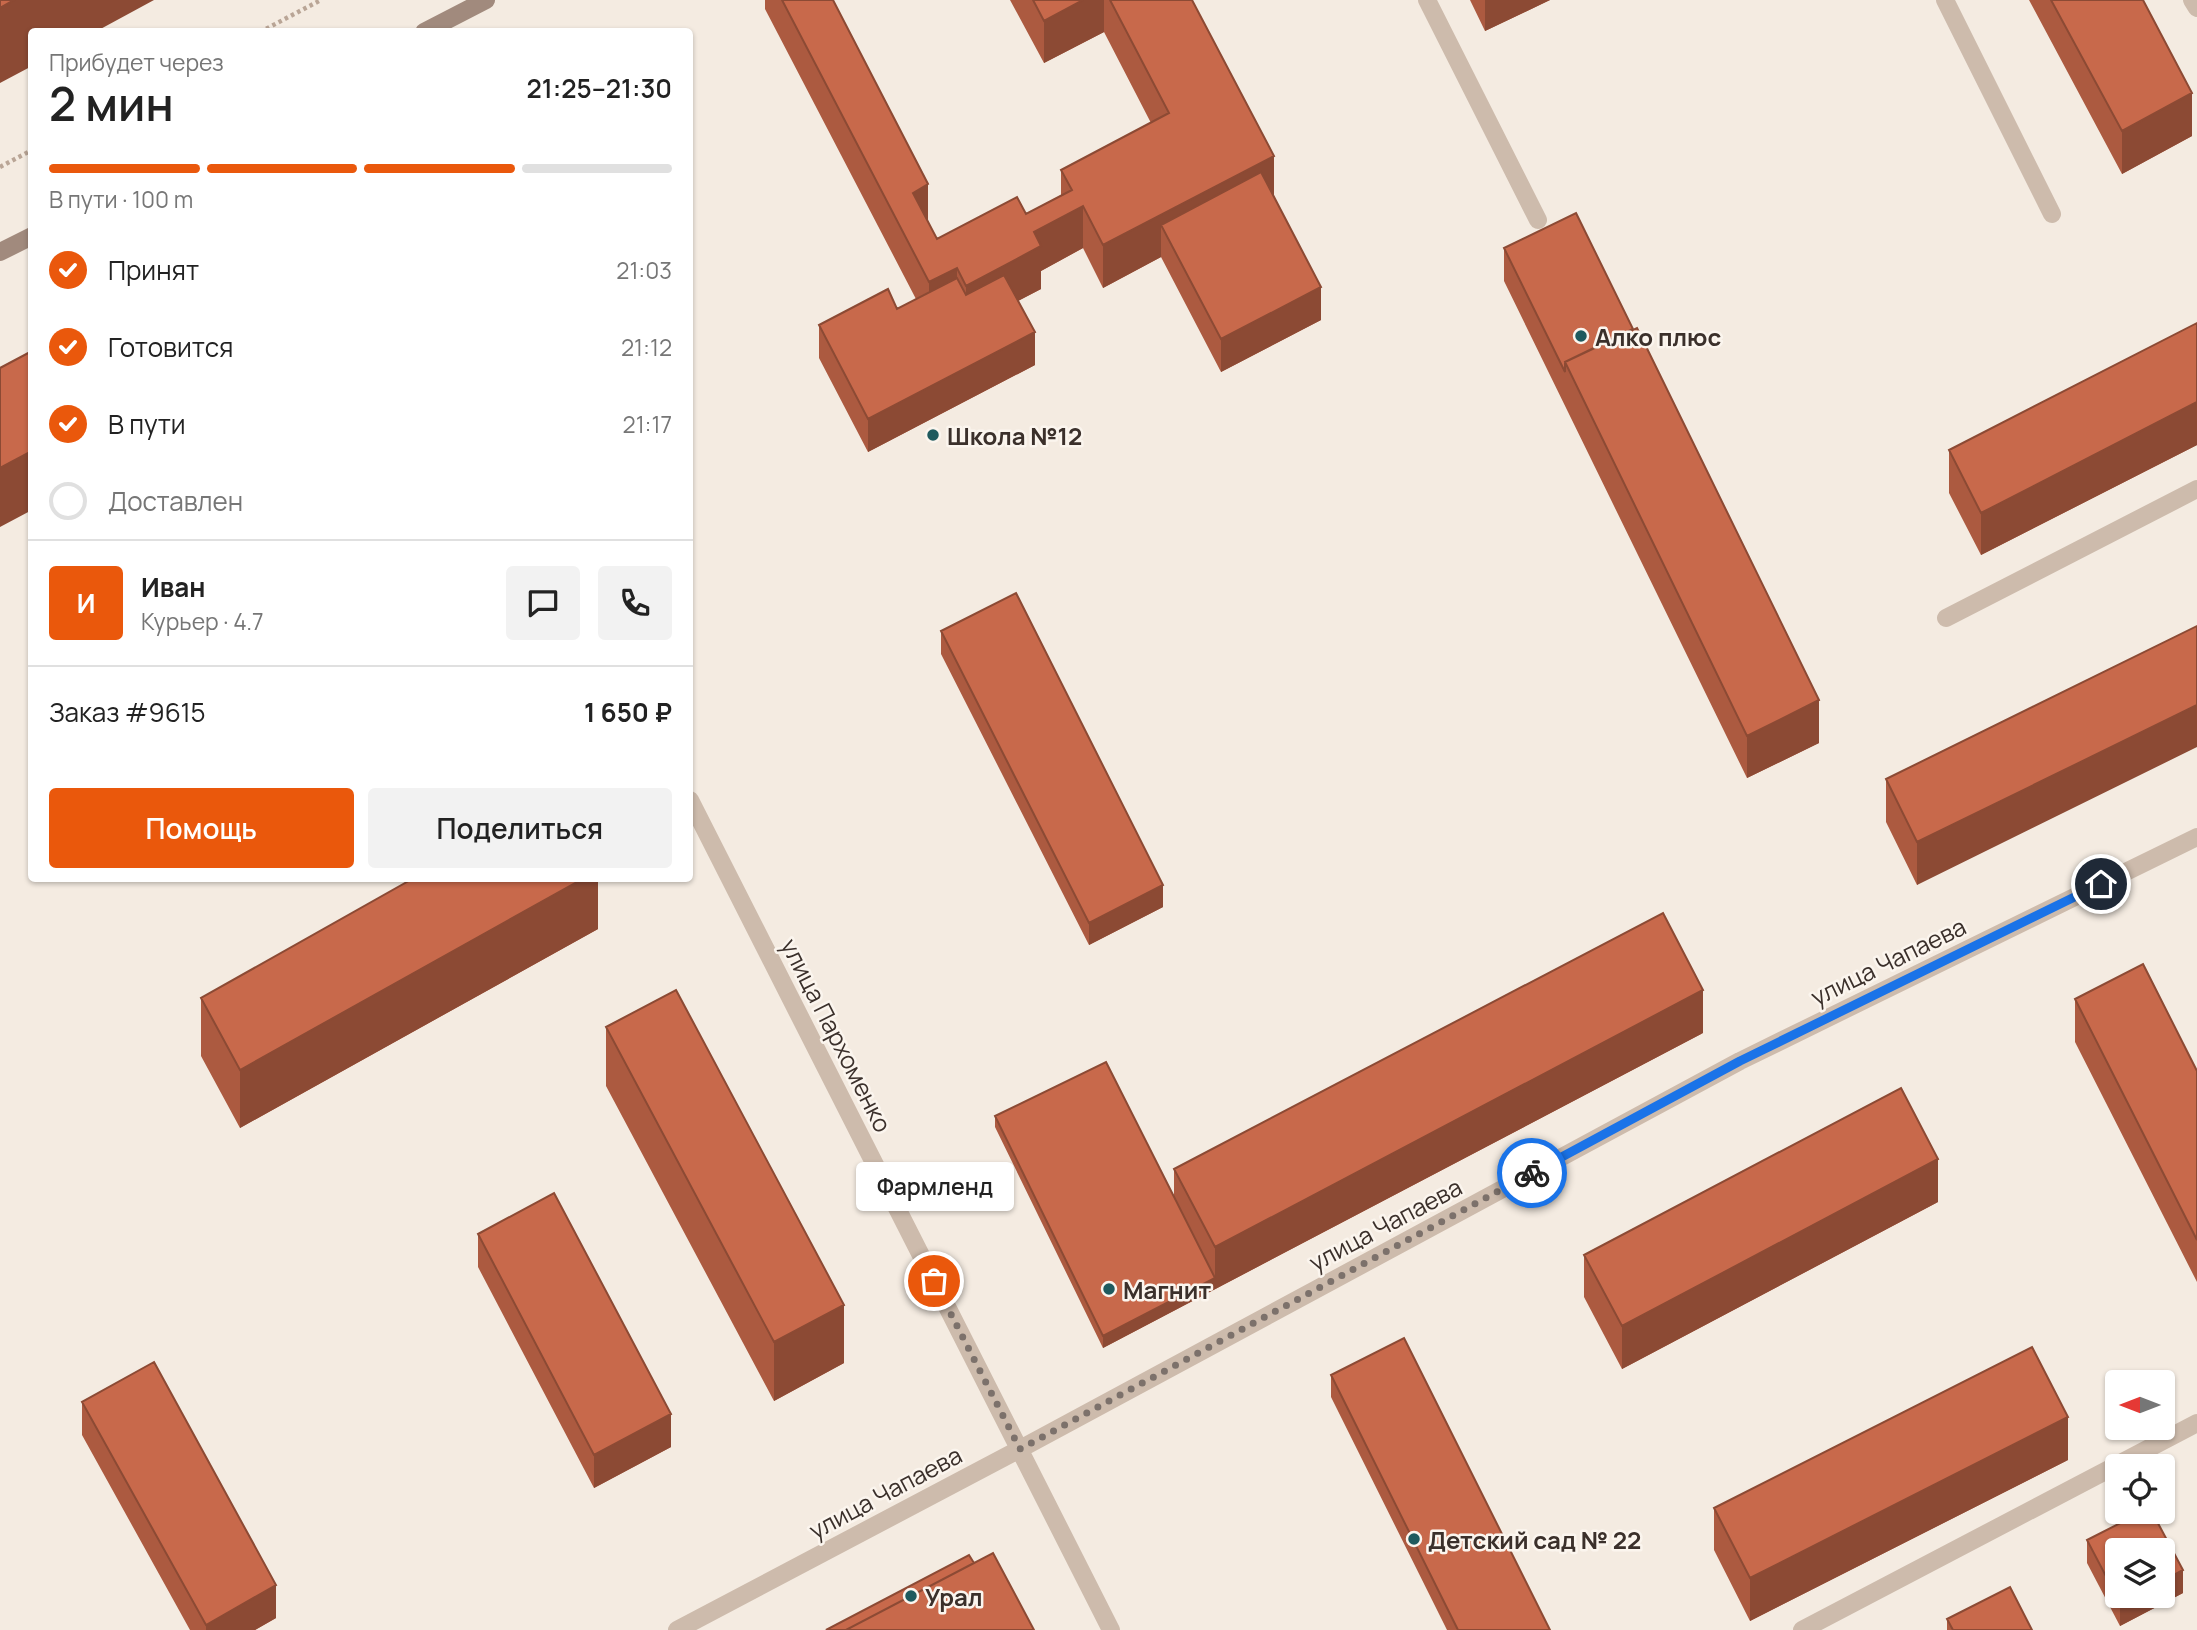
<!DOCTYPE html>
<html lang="ru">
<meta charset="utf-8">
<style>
:root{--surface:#fff;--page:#f2f2f2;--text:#222;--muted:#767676;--line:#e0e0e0;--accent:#ea580c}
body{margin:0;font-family:Manrope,sans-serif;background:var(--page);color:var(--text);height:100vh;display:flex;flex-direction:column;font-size:26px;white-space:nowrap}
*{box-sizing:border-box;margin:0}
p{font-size:23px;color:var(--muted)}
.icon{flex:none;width:38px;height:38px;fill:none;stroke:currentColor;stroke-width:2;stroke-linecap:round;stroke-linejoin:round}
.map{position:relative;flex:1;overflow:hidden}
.details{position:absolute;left:28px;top:28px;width:665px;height:854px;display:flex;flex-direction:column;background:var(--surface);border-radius:7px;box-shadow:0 2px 5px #0004}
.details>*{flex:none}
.needle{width:46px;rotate:270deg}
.tools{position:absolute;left:2105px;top:1370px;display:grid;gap:14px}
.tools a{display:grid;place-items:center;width:70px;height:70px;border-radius:7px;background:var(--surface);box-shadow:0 2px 5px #0004;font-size:35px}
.pin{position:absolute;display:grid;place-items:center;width:60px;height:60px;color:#fff;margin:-30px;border:4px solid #fff;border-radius:50%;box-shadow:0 2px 7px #0007}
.courier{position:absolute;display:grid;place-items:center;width:70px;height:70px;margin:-35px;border:5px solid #1a73e8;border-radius:50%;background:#fff;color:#222;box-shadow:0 2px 9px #0007}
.bubble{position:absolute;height:49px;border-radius:7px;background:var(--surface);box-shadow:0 2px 5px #0004;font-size:23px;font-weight:600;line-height:49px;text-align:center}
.summary em{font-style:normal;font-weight:600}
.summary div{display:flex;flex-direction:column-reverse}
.summary{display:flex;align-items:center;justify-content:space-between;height:119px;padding:0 21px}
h1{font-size:46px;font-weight:600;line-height:52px}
.bar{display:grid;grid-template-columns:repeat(4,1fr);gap:10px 7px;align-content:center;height:84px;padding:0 21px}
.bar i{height:9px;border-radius:5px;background:var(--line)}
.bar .current{background:var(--accent)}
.bar p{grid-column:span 4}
.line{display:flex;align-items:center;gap:18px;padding:0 21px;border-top:2px solid var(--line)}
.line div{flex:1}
.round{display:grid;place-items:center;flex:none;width:74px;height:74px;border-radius:7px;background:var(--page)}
ol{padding:0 21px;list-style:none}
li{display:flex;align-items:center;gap:21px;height:77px}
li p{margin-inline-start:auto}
li .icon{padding:7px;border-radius:50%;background:var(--accent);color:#fff;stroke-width:4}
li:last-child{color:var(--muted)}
li i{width:38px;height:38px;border:4px solid var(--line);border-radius:50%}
.primary-button{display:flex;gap:14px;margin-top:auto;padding:14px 21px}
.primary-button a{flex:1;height:80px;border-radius:7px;background:var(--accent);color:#fff;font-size:28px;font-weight:600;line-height:80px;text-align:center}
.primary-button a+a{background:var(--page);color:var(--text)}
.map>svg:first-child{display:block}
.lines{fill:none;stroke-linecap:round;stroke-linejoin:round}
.path{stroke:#b9a596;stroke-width:4.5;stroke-dasharray:3.5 3.5;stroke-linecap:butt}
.lane{stroke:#cdbbac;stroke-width:18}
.street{stroke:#cdbbac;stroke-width:18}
.secondary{stroke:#a18a7d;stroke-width:18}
.wall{fill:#ac5a40}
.shaded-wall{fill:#8c4a34}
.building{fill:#c8694b;stroke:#8c4a34;stroke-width:2}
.done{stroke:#7c716b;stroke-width:7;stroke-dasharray:0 12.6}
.route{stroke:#1a73e8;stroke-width:9}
.poi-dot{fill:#1f5a5e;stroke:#fbf5ee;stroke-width:2.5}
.labels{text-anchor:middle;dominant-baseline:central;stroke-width:5;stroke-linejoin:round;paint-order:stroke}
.poi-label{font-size:24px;font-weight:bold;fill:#3b302b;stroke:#fbf5ee;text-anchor:start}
.street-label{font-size:24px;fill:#3b302b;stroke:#fbf5ee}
</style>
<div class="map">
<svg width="2197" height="1630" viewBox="0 0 2197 1630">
<rect width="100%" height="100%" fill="#f4ebe1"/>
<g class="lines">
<path class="path" d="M260,32L321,0
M0,167L32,150"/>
<path class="lane" d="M1427,0L1538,220
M1945,0L2052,214
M1946,618L2197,489"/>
<path class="street" d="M2192,0L2197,8
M690,800L1111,1630
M677,1630L1020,1449L1740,1061L2197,837
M1802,1630L2197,1423"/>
<path class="secondary" d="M424,32L486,0
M0,252L32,236"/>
</g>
<path class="wall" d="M765,0H833L928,223L937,239L1026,214L1061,195V170L1151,123L1104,32L1044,63L1010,0H1192L1274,196L1321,320L1221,372L1161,257L1103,288L1083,248L1041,271V289L1018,301L1035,365L868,452L819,358V325L897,309L916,299L765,9Z
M1470,0H1550L1485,31Z
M2029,0H2143L2192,136L2122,174Z
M1504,248L1819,743L1747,778L1504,281Z
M2197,323V445L1981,555L1949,493V450Z
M2197,626L1917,885L1886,822V779Z
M941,631L1163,907L1089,945L941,654Z
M598,878V929L240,1128L201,1056V998Z
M2075,999L2197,1071V1282L2075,1042Z
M606,1027L844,1363L774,1401L606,1086Z
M1703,1033L1103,1348L995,1127V1116L1174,1197V1169Z
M1938,1202L1622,1369L1584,1297V1255Z
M478,1234L671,1447L594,1488L478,1267Z
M1331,1375L1550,1630H1447L1331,1397Z
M82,1402L276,1618L255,1630H190L82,1435Z
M2068,1460L1750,1621L1714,1550V1508Z
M2087,1540L2183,1593L2120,1626L2087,1563Z
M1947,1619L2032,1630H1947Z"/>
<path class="shaded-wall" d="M14,0H154L95,32H32V66L0,83V8Z
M1083,0H1104V32L1044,63V21Z
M1485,0H1550L1485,31Z
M2192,93V136L2122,174V131Z
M1274,156V199L1161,225V257L1103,288V245Z
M928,184V227L913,193Z
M1083,206V248L1041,271V289L966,328V286L1034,232Z
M957,268V311L929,325V282Z
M1321,287V320L1221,372V339Z
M1035,332V365L868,452V419Z
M2197,402V445L1981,555V513Z
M32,451V510L0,527V468Z
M1819,700V743L1747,778V736Z
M2197,705V747L1917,885V842Z
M584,878H598V929L240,1128V1070Z
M1163,885V907L1089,945V923Z
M1703,990V1033L1103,1348V1336L1215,1278V1247Z
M1938,1159V1202L1622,1369V1326Z
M844,1305V1363L774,1401V1342Z
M671,1414V1447L594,1488V1455Z
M2068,1417V1460L1750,1621V1578Z
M2183,1570V1593L2120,1626V1603L2134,1596H2163V1581Z
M276,1585V1618L255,1630H206V1625Z"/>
<path class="building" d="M0,0H14L0,8Z
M782,0H833L928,184L913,193L937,239L1017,197L1026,214L1072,190L1061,170L1169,113L1110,0H1192L1274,156L1103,245L1083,206L1034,232L1041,246L966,286L957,268L929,282Z
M1033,0H1083L1044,21Z
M2051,0H2143L2192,93L2122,131Z
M1261,172L1321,287L1221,339L1161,225Z
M1576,213L1633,329L1565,362V372L1504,248Z
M1004,275L1035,332L868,419L819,325L888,289L897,309L957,278L966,295Z
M2197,323V402L1981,513L1949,450Z
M1637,328L1819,700L1747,736L1565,362Z
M32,351V451L0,468V368Z
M1016,593L1163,885L1089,923L941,631Z
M2197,626V705L1917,842L1886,779Z
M414,878H584L240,1070L201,998Z
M1663,913L1703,990L1215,1247L1174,1169Z
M2143,964L2197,1071V1240L2075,999Z
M676,990L844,1305L774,1342L606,1027Z
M1106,1062L1215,1278L1103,1336L995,1116Z
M1901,1088L1938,1159L1622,1326L1584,1255Z
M554,1193L671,1414L594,1455L478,1234Z
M1404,1338L1550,1630H1458L1331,1375Z
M2032,1347L2068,1417L1750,1578L1714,1508Z
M154,1362L276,1585L206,1625L82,1402Z
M2142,1512H2152L2183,1570L2163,1581V1550H2118V1596H2134L2120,1603L2087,1540Z
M993,1553L1034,1630H846Z
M969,1555L974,1563L846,1630H826Z
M2010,1587L2032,1630H1953L1947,1619Z"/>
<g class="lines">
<path class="done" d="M934,1281L1020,1449L1532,1173"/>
<path class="route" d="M1532,1173L1740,1061L2101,884"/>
</g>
<g class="poi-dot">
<circle cx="1581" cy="336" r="7"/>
<circle cx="933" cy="435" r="7"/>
<circle cx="1109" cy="1289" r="7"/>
<circle cx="1414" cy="1539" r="7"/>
<circle cx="911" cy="1596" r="7"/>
</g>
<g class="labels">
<g class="poi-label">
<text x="1595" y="336">Алко плюс</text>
<text x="947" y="435">Школа №12</text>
<text x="1123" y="1289">Магнит</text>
<text x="1428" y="1539">Детский сад № 22</text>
<text x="925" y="1596">Урал</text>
</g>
<g class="street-label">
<text transform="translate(1888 961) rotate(-26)">улица Чапаева</text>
<text transform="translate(837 1035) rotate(63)">улица Пархоменко</text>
<text transform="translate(1385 1224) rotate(-28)">улица Чапаева</text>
<text transform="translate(885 1492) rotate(-28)">улица Чапаева</text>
</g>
</g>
</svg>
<div class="tools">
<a><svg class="needle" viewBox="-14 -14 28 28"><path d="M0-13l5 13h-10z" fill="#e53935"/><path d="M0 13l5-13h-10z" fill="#767676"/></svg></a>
<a><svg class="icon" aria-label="locate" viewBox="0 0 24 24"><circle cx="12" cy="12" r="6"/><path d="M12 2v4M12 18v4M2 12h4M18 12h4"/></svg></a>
<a><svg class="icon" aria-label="layers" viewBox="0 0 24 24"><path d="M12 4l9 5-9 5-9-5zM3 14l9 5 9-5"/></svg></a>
</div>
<div class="pin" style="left:934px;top:1281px;background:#ea580c"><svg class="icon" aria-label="bag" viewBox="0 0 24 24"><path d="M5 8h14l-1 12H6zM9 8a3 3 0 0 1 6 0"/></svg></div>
<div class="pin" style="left:2101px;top:884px;background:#1f2937"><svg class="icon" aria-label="home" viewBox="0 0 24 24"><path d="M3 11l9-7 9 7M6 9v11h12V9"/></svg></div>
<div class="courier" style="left:1532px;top:1173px"><svg class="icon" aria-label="bike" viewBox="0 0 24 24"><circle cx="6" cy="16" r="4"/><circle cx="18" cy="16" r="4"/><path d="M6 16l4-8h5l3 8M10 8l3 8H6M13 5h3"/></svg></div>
<div class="bubble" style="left:856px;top:1162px;width:158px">Фармленд</div>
<section class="details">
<div class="summary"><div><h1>2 мин</h1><p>Прибудет через</p></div><em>21:25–21:30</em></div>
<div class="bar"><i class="current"></i><i class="current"></i><i class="current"></i><i></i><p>В пути · 100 m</p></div>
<ol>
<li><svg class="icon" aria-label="check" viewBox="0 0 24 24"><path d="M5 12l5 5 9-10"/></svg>Принят<p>21:03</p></li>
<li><svg class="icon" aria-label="check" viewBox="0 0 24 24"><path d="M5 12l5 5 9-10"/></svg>Готовится<p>21:12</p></li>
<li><svg class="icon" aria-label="check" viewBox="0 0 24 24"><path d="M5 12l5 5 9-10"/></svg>В пути<p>21:17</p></li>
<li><i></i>Доставлен</li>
</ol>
<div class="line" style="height:126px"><b class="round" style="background:var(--accent);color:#fff">И</b><div><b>Иван</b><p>Курьер · 4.7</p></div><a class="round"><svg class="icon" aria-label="chat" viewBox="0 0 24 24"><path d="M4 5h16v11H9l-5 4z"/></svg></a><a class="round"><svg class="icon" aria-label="phone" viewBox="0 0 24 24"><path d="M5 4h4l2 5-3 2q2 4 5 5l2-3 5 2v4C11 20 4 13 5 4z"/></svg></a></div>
<div class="line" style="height:91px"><div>Заказ #9615</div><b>1 650 ₽</b></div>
<div class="primary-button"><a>Помощь</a><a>Поделиться</a></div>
</section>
</div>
